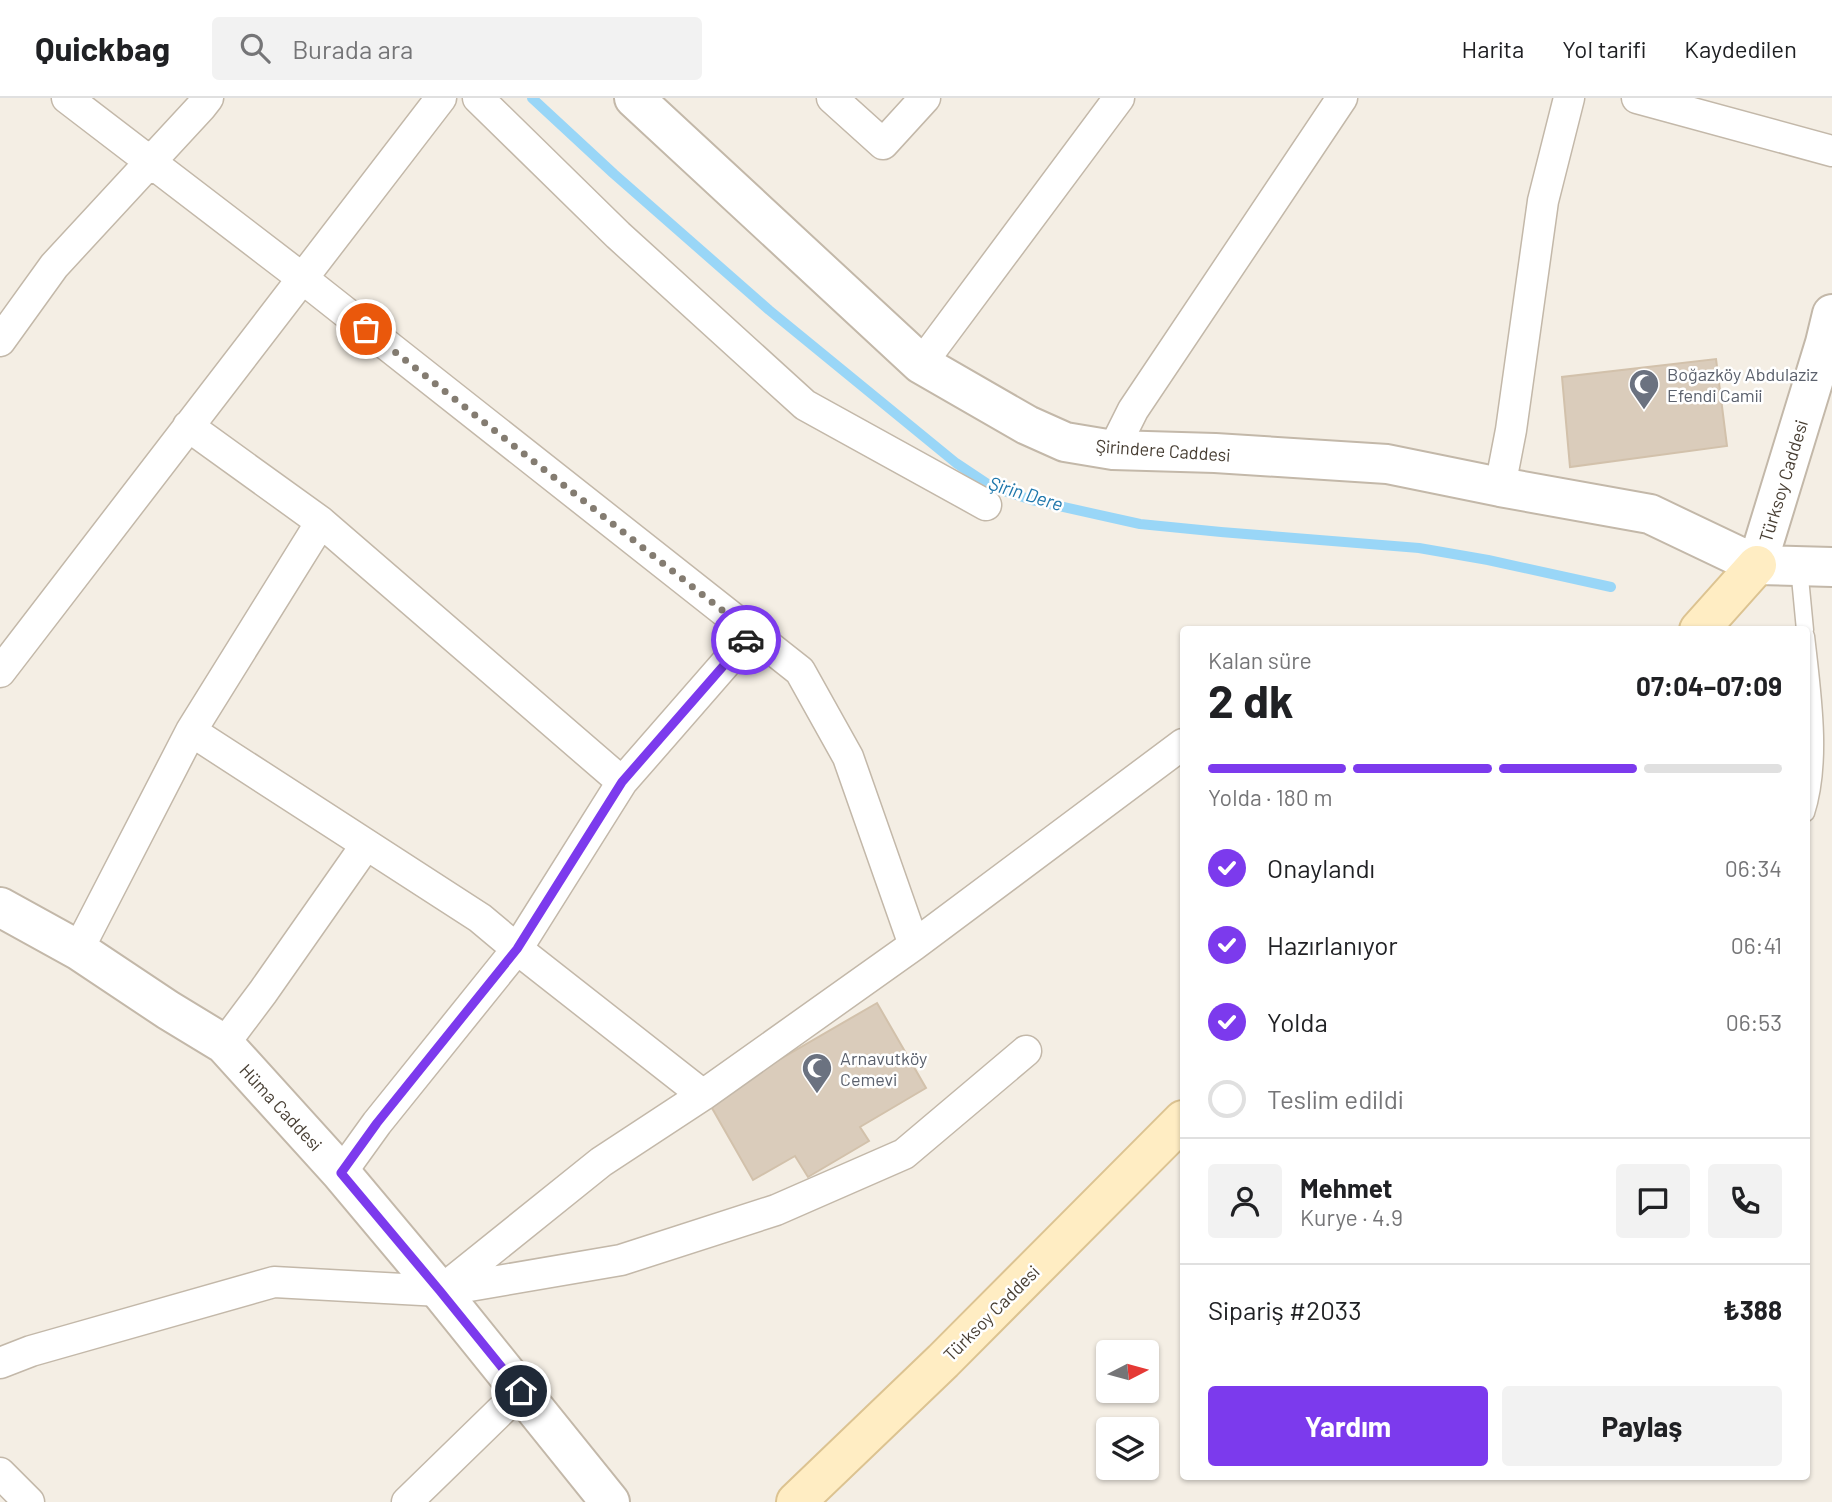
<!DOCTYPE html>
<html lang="tr">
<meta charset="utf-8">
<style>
:root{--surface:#fff;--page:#f2f2f2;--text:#202124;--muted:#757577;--line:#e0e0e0;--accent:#7c3aed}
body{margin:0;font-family:Barlow,sans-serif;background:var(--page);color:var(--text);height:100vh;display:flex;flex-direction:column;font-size:26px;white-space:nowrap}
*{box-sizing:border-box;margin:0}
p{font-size:23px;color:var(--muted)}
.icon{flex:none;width:38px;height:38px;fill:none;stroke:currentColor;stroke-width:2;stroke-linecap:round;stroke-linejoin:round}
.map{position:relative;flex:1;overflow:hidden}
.panel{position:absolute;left:1180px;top:528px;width:630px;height:854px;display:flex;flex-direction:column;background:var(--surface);border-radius:7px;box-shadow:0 2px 5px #0004}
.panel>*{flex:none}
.needle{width:46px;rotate:84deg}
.controls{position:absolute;left:1096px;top:1242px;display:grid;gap:14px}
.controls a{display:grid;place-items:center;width:63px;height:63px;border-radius:7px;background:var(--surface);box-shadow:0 2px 5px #0004;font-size:35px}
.pin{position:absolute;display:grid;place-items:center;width:60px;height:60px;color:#fff;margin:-30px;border:4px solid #fff;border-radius:50%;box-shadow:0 2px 7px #0007}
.courier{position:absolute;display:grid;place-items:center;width:70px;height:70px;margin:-35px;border:5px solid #7c3aed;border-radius:50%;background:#fff;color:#222;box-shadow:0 2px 9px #0007}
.overview em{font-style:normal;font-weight:700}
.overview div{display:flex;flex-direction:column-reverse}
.overview{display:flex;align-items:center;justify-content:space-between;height:119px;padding:0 28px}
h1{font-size:46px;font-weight:700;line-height:52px}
.bar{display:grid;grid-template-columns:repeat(4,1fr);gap:10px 7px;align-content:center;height:84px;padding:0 28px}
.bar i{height:9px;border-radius:5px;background:var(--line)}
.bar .active{background:var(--accent)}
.bar p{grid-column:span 4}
.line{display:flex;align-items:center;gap:18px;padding:0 28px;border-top:2px solid var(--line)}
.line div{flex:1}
.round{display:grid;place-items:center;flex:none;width:74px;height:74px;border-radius:7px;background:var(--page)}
ol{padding:0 28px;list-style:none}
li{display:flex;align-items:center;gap:21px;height:77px}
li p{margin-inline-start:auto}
li .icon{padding:7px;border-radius:50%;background:var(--accent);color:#fff;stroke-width:4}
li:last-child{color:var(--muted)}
li i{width:38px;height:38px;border:4px solid var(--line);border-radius:50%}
.cta{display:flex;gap:14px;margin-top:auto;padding:14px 28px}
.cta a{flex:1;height:80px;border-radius:7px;background:var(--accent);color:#fff;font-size:28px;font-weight:700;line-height:80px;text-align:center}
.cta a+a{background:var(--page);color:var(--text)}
header{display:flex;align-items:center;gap:42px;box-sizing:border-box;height:98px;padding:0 35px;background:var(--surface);border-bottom:2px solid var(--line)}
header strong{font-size:33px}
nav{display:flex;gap:38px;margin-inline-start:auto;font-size:24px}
.search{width:490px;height:63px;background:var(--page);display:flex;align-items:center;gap:18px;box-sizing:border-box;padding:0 24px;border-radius:7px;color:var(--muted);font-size:26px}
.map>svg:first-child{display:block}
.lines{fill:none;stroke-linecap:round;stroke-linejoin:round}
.stream{stroke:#99d6f7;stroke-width:10}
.building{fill:#daccbb;stroke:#d2c1ab;stroke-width:2}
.service-casing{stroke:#c3b8a9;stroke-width:19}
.minor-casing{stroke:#c3b8a9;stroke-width:33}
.tertiary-casing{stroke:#c3b8a9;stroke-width:42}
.secondary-casing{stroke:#dcc391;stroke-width:42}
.service{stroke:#fff;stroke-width:16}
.minor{stroke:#fff;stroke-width:30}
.tertiary{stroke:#fff;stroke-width:38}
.secondary{stroke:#ffedc3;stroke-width:38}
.done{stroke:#847c71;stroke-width:7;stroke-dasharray:0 12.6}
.route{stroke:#7c3aed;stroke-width:9}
.labels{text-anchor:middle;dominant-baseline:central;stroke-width:5;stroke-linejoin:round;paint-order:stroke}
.worship-label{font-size:18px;fill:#5b616d;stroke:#fff;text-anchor:start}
.street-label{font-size:18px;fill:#473e33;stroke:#fff}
.water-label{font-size:19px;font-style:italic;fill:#2078ac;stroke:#fff}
</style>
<header>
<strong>Quickbag</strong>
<div class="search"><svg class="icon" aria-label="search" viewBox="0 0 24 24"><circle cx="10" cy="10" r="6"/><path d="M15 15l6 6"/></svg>Burada ara</div>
<nav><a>Harita</a><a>Yol tarifi</a><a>Kaydedilen</a></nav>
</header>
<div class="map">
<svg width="1832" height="1404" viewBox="0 0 1832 1404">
<rect width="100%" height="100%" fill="#f4eee4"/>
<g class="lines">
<path class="stream" d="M532,0L614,76L769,212L956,365L992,389L1032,402L1140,426L1221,434L1419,450L1488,462L1611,489"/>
</g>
<path class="building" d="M1716,261L1727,348L1570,369L1562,279Z
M877,905L926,990L860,1029L869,1043L808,1079L795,1058L753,1082L708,1003Z"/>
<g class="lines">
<g class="service-casing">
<path id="service" d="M1799,469L1805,532
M1806,538C1812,592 1823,663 1806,715"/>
</g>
<g class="minor-casing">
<path id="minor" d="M67,0L302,180L800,573L848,659L914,847
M478,0L618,137L805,307L986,407
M832,0L883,46L925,0
M1637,0L1832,53
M0,243L54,168L201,9L208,0
M921,266L1119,0
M188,328L321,424L622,684
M1113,352L1133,312L1342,0
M1500,389L1511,332L1543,103L1569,0
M0,574L441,0
M191,633L480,820L517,851L703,997
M78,852L191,633L321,424
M224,946L263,894L366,747
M341,1075L377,1025L517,851L622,684L752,535
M443,1191L601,1064L703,997L914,847L1183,646
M0,1265L31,1253L274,1184L440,1193L621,1162L776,1112L904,1056L1026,953
M0,1375L29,1404
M407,1404L521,1293"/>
</g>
<g class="tertiary-casing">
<path id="tertiary" d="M634,0L921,266L1027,327L1065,344L1113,352L1215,355L1387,366L1500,389L1650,416L1757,467L1832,469
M1757,467L1825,245L1832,216
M0,809L78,852L168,912L224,946L341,1075L440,1193L610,1404"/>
</g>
<g class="secondary-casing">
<path id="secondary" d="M1699,532L1757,467
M796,1404L943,1263L1183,1022"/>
</g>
<use href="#service" class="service"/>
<use href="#minor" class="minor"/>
<use href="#tertiary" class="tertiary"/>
<use href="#secondary" class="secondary"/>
</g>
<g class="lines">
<path class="done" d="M366,231L751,535L746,542"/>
<path class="route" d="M521,1293L440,1193L341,1075L377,1025L517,851L622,684L746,542"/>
</g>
<defs>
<g id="mosque-pin" transform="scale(1.575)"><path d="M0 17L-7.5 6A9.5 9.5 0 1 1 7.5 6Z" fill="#6b7280" stroke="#fff"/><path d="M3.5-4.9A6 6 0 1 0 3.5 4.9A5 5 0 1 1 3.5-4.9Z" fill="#fff"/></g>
</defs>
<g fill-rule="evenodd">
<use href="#mosque-pin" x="1644" y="286"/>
<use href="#mosque-pin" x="817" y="970"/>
</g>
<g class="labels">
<g class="worship-label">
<text x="1667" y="276">Boğazköy Abdulaziz<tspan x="1667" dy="21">Efendi Camii</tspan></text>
<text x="840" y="960">Arnavutköy<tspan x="840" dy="21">Cemevi</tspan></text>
</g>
<g class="street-label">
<text transform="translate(1163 352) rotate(4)">Şirindere Caddesi</text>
<text transform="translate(1783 383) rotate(-73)">Türksoy Caddesi</text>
<text transform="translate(281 1009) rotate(47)">Hüma Caddesi</text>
<text transform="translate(991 1215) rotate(-45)">Türksoy Caddesi</text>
</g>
<g class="water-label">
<text transform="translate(1026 395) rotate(17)">Şirin Dere</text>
</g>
</g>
</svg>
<div class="controls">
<a><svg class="needle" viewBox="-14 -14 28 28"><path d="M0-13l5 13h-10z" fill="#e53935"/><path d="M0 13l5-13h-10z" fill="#757577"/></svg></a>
<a><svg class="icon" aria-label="layers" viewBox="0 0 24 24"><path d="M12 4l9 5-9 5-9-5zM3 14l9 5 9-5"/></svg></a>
</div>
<div class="pin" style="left:366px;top:231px;background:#ea580c"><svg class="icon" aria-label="bag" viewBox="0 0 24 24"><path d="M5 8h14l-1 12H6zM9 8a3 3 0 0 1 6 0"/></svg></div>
<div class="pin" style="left:521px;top:1293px;background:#1f2937"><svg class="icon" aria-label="home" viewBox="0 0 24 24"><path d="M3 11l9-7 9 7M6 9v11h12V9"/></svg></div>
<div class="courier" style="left:746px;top:542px"><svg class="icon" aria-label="car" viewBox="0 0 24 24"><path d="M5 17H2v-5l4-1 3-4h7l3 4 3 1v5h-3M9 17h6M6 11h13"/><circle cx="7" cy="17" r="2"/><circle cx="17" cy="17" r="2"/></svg></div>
<section class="panel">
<div class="overview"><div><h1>2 dk</h1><p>Kalan süre</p></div><em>07:04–07:09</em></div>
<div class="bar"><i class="active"></i><i class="active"></i><i class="active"></i><i></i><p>Yolda · 180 m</p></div>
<ol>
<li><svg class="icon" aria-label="check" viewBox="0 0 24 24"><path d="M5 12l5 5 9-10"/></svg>Onaylandı<p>06:34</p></li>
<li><svg class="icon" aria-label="check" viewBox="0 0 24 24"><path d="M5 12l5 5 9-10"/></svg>Hazırlanıyor<p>06:41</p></li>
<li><svg class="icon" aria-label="check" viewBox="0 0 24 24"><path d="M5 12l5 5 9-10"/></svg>Yolda<p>06:53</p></li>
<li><i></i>Teslim edildi</li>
</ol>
<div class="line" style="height:126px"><a class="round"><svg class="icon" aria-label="person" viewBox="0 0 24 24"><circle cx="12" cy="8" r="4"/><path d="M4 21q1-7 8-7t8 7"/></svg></a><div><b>Mehmet</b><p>Kurye · 4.9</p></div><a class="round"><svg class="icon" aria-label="chat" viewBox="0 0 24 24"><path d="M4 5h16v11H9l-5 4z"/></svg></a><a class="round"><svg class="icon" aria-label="phone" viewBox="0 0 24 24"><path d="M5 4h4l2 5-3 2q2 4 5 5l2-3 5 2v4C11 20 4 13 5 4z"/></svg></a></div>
<div class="line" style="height:91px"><div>Sipariş #2033</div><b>₺388</b></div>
<div class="cta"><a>Yardım</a><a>Paylaş</a></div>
</section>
</div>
